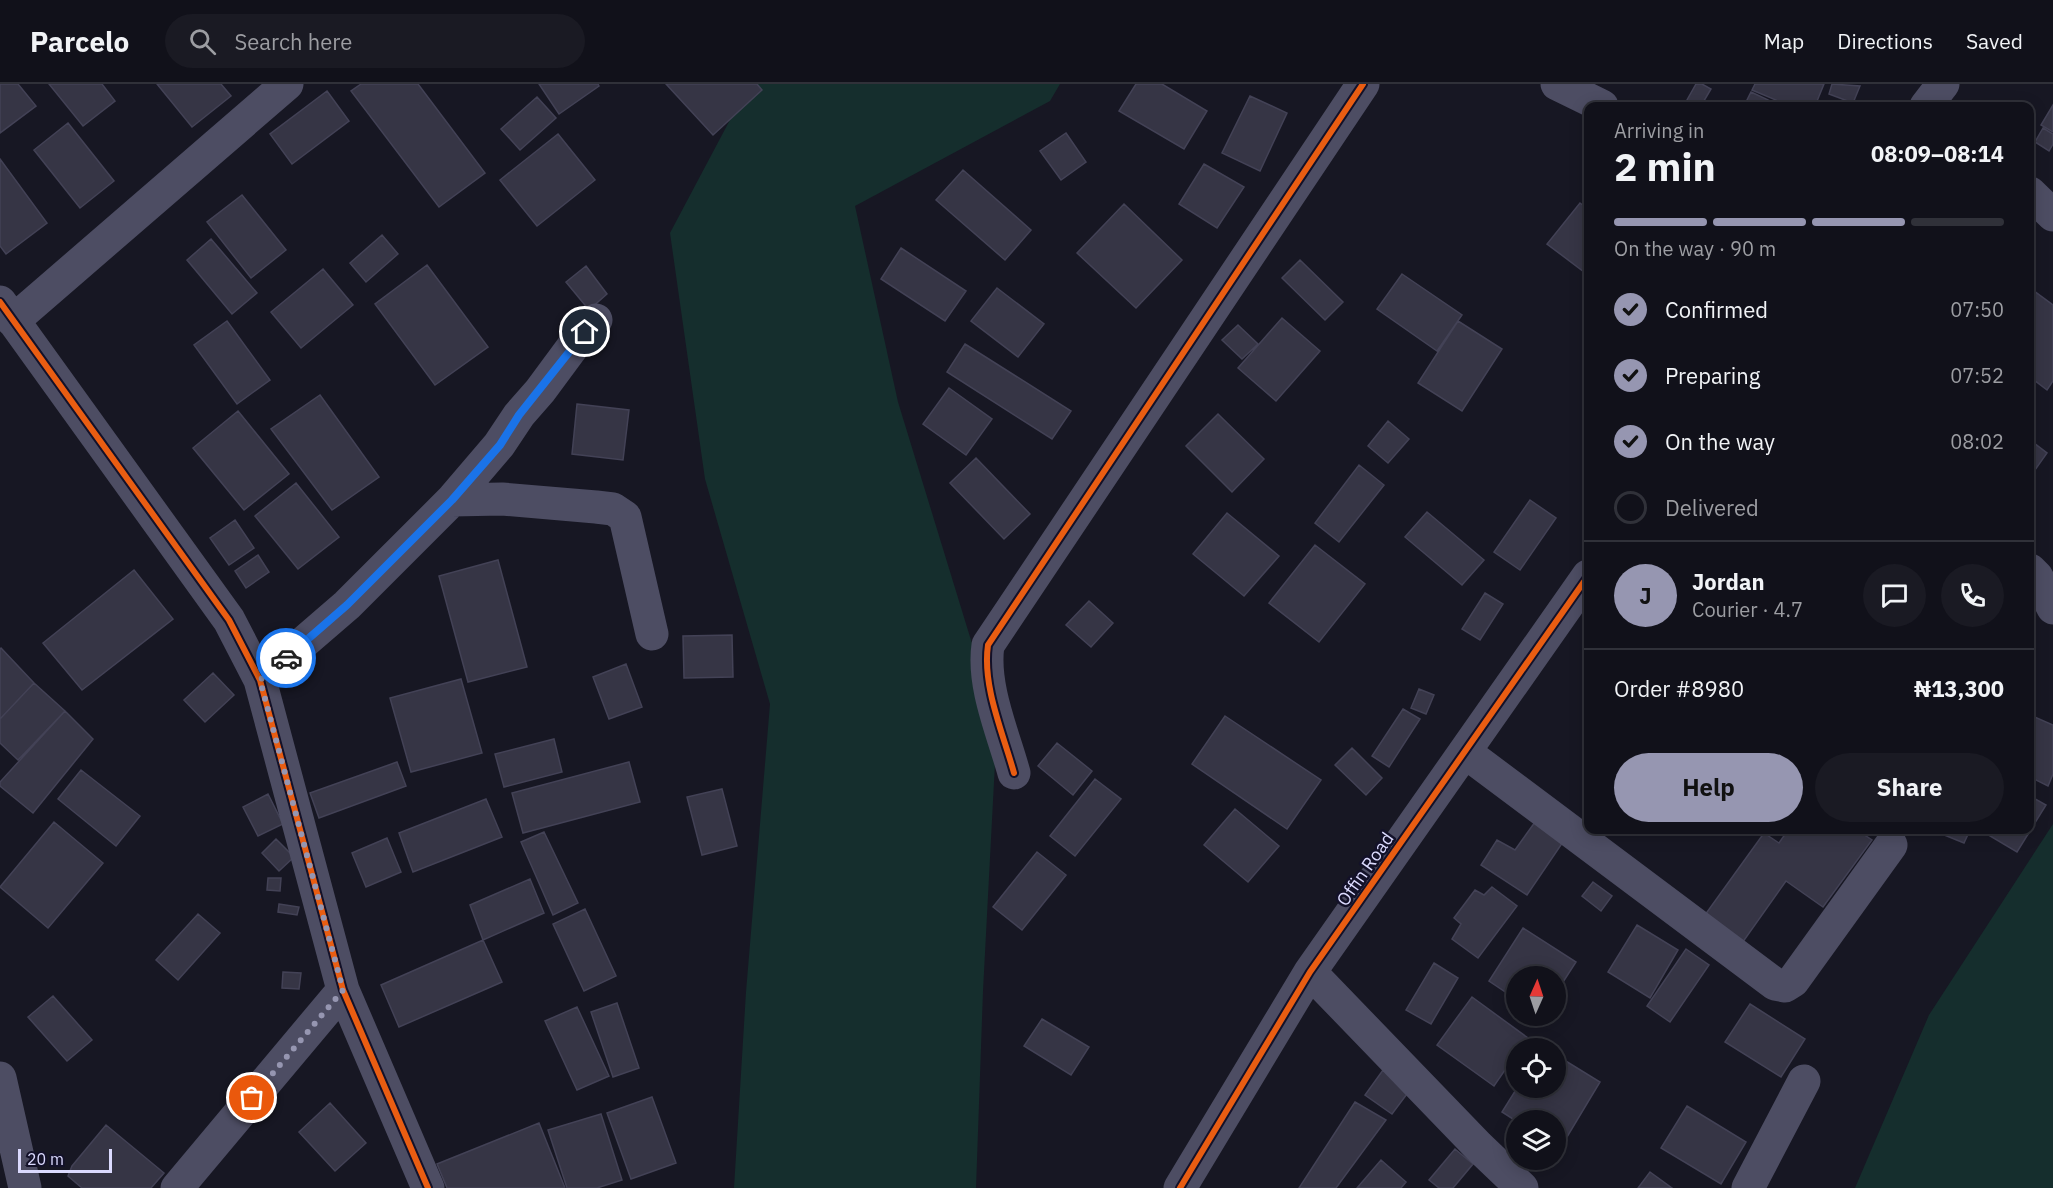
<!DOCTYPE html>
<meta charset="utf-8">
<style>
:root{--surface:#11111a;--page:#1a1a23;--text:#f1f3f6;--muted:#9c9da2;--line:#303139;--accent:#9696b1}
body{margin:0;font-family:"IBM Plex Sans",sans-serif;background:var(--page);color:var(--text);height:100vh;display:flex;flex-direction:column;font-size:22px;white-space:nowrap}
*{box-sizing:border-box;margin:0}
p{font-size:20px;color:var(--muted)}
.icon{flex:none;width:33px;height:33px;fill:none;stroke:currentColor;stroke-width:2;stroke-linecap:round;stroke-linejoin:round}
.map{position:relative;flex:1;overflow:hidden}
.sheet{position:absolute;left:1584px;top:18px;width:450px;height:732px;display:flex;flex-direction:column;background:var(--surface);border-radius:12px;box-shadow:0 3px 15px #0003,0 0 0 2px var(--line)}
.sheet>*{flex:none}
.needle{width:39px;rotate:3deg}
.tools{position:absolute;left:1506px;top:882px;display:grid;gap:12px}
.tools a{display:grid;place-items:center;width:60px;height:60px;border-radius:50%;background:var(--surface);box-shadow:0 3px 15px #0003,0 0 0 2px var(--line);font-size:30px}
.scale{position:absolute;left:18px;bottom:15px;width:94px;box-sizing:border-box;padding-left:6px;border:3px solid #dbdafe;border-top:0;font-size:16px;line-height:21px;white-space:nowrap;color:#dbdafe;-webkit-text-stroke:4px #131129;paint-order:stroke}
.pin{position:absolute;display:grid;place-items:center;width:51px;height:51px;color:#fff;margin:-26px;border:3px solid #fff;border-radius:50%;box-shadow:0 2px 6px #0007}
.courier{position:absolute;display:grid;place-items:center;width:60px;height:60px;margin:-30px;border:4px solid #1a73e8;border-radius:50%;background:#fff;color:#222;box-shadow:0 2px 8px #0007}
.summary em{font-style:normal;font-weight:700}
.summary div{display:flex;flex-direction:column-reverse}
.summary{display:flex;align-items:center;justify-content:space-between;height:102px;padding:0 30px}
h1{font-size:39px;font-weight:700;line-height:45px}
.bar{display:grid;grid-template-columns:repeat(4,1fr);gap:9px 6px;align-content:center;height:72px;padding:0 30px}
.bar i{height:8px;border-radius:4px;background:var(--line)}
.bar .current{background:var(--accent)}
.bar p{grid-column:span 4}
.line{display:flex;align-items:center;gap:15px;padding:0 30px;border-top:2px solid var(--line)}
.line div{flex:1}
.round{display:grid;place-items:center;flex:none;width:63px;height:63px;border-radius:32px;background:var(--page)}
ol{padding:0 30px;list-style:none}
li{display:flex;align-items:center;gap:18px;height:66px}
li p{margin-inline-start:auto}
li .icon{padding:6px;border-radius:50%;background:var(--accent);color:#111;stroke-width:4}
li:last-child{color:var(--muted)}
li i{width:33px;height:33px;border:3px solid var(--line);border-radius:50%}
.action{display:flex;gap:12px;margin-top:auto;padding:12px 30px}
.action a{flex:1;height:69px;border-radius:36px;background:var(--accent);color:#111;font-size:24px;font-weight:700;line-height:69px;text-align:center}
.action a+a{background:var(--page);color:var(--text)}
header{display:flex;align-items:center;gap:36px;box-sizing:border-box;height:84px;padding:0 30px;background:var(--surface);border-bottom:2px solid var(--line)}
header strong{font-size:28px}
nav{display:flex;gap:33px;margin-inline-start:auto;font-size:21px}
.search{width:420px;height:54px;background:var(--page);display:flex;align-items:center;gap:15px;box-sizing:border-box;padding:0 21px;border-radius:33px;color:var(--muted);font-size:22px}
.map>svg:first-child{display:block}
.green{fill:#152e2d}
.building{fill:#363545;stroke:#434256;stroke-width:1.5}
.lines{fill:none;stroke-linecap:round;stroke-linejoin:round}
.minor{stroke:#4d4d63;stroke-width:33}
.cycleway-casing{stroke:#131129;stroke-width:10}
.cycleway{stroke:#e95d12;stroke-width:6}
.done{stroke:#9696b1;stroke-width:6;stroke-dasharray:0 10.8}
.route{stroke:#1a73e8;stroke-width:8}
.labels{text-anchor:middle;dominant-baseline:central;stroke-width:5;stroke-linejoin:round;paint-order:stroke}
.street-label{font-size:18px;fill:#dbdafe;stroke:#131129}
</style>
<header>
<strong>Parcelo</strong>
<div class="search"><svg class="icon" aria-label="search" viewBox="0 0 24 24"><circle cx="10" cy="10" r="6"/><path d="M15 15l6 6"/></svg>Search here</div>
<nav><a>Map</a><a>Directions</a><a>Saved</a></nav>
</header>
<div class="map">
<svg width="2053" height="1104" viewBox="0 0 2053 1104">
<rect width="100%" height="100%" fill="#171723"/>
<path class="green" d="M749,0H1060L1050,17L855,122L898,318L997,641L983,907L976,1104H734L746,908L770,620L705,395L670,149Z
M2053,740V1104H1855L1929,931Z"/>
<path class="building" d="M0,0H18L36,22L0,49Z
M49,0H102L115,17L83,42Z
M157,0H221L231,12L192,43Z
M361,0H418L485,89L439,123L351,7Z
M539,0H598L599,2L559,30Z
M666,0H757L762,6L713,51Z
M1136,0H1162L1207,27L1184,65L1119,27Z
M1696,0H1702L1711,5L1701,22H1697L1687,16Z
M1755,0H1824L1815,22H1790L1752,6Z
M1832,0L1860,2L1853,19L1829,10Z
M327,7L349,37L292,80L270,50Z
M1751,8L1781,22H1744Z
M1250,12L1287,29L1260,87L1222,69Z
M537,13L556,34L520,66L501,45Z
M2053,21V48L2041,41Z
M68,39L114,97L80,124L34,66Z
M2043,44L2053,50V60L2049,67L2035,58Z
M1066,49L1086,78L1061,96L1040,67Z
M558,50L595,96L537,142L500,96Z
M0,75L47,139L6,170L0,162Z
M1204,80L1244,103L1217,144L1179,120Z
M963,86L1031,146L1005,176L936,116Z
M242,111L286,166L251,194L207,138Z
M1580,119L1588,125V191L1547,160Z
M1124,120L1182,176L1136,224L1077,169Z
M382,151L398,170L366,198L350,179Z
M211,155L257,209L232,230L187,176Z
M901,164L966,207L945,237L881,195Z
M1300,176L1343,218L1325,236L1282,194Z
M427,181L488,263L435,301L375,220Z
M586,182L607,210L589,226L566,198Z
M323,185L353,221L301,264L271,228Z
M1402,190L1462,231L1437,267L1377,225Z
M997,204L1044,240L1018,273L971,237Z
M2030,204L2053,221V297L2047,306L2030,293Z
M1282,234L1320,267L1276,317L1238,284Z
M227,237L270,296L237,320L194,261Z
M1458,237L1502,265L1462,327L1418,299Z
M1238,241L1258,260L1242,275L1222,256Z
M965,260L1071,327L1052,355L947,288Z
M949,304L992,335L966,371L923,340Z
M320,311L379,393L332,426L271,345Z
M577,320L629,326L623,376L572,370Z
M238,327L289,390L244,426L193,364Z
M1218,330L1264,375L1232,408L1186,362Z
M1388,337L1409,355L1388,379L1368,362Z
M2030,356L2047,369L2030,393Z
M976,374L1030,430L1004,455L950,399Z
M1359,381L1384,401L1339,458L1315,439Z
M296,399L339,453L298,485L255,432Z
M1530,416L1556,434L1520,486L1494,468Z
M1427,428L1484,476L1462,501L1405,453Z
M1227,429L1279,472L1244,512L1193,470Z
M235,436L254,464L229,481L210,454Z
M1315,461L1365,500L1319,558L1269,519Z
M258,471L269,488L246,504L235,487Z
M498,476L527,583L468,598L439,492Z
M134,486L173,535L82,606L43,559Z
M1485,509L1503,520L1480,556L1462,545Z
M1089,517L1113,539L1091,563L1066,541Z
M732,551L733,593L684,594L683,552Z
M1,564L34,599L0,635V565Z
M626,580L642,623L609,635L593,593Z
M213,589L234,611L205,638L184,616Z
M461,595L482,669L411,688L390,614Z
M34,599L65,627L18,676L0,659V635Z
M1419,605L1434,611L1426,630L1411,624Z
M1403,625L1420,635L1389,683L1372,672Z
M65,627L93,655L33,729L0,702V698Z
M2030,631L2053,641V690L2048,702L2030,693Z
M1225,632L1321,696L1287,745L1192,680Z
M554,655L562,688L504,703L495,670Z
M1057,659L1092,687L1073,711L1038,682Z
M1352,664L1382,694L1366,711L1335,681Z
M397,678L406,702L319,734L310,709Z
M629,678L640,718L523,749L512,709Z
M81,686L140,732L116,762L58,715Z
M1095,695L1121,715L1075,772L1050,752Z
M722,705L737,762L702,771L687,713Z
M268,710L283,740L258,752L243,723Z
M2030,712L2046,721L2017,768L1980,746H2030Z
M486,715L502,753L413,788L399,749Z
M1235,725L1279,762L1248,798L1204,761Z
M54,738L103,779L48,844L0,803Z
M1535,738L1563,758L1527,811L1481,781L1497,756L1515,766Z
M1788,746H1857L1872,756L1823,823L1786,797L1740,862L1702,835L1764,749L1779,759Z
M1932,746H1970L1964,759Z
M544,748L578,819L553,831L521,758Z
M387,754L401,788L366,803L352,769Z
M276,755L294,773L279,787L262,769Z
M1037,768L1066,791L1022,846L993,823Z
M268,794H281L280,807L267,806Z
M530,795L544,829L483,856L470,821Z
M1593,798L1612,812L1601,827L1582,812Z
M1492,803L1517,822L1478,874L1452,855L1461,840L1454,834L1475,806L1484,811Z
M279,820L299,823L297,831L278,828Z
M585,825L616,892L584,907L553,840Z
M198,830L220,849L178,896L156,876Z
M1637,841L1678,866L1650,914L1608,888Z
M1523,844L1576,878L1556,909V892H1516V915L1489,897Z
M483,856L502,898L399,943L381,901Z
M1686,865L1709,881L1670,938L1647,922Z
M1434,879L1458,894L1431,940L1406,926Z
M283,888L301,889L299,905L282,904Z
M53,912L92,956L67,977L28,933Z
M1472,913L1528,954L1521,964H1516V970L1494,1002L1437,961Z
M617,919L639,984L613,993L591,928Z
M1750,920L1805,955L1781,993L1725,958Z
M577,923L609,992L577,1006L545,937Z
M1042,935L1089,963L1071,991L1024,962Z
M1556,971L1600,998L1561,1063L1556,1060V1036L1516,1037L1502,1028L1517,1004H1556Z
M1383,986L1410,1006L1392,1030L1365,1011Z
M652,1013L676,1079L631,1095L607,1029Z
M1355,1018L1386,1036L1336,1104H1299Z
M330,1019L366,1059L335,1087L299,1048Z
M1687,1022L1746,1058L1721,1100L1661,1064Z
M601,1030L622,1096L597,1104H567L548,1046Z
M539,1039L565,1104H447L437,1080Z
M106,1041L164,1089L151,1104H82L68,1092L72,1082Z
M1455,1065L1473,1080L1453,1104H1439L1429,1096Z
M1381,1076L1406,1098L1401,1104H1357Z
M1650,1088L1672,1104H1638Z"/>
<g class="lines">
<path class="minor" d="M1557,0L1602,22
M1926,22L1943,0
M2030,109L2053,131
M0,218L229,536L260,596L343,906L428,1104
M13,237L287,0
M452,416L502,415L596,423L613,425L625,433L652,550
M2030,486L2037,493L2053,524
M260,596L347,521L452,416L499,361L519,331L540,307L574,261L596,236
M1465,668L1775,900L1785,902L1793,897L1891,761
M1014,689C1003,649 982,602 988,561L1363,0
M1310,888L1478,1062L1522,1104
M0,994L25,1104
M177,1104L343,906
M1180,1104L1310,888L1588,492
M1748,1104L1804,997"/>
<g class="cycleway-casing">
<path id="cycleway" d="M0,218L229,536L260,596L343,906L428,1104
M1014,689C1003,649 982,602 988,561L1363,0
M1180,1104L1310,888L1588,492"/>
</g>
<use href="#cycleway" class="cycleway"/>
</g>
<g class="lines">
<path class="done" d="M252,1014L343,906L260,596L286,574"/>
<path class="route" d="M286,574L347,521L452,416L500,361L519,331L585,248"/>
</g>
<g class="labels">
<g class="street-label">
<text transform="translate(1365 785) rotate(-55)">Offin Road</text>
</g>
</g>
</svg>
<div class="tools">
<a><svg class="needle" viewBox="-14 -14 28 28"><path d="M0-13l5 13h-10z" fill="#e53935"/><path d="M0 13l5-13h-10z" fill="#9c9da2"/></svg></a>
<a><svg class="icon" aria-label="locate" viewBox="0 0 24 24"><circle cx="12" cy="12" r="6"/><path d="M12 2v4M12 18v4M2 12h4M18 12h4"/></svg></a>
<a><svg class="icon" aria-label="layers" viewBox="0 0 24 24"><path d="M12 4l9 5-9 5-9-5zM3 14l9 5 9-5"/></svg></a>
</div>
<div class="scale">20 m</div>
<div class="pin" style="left:252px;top:1014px;background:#ea580c"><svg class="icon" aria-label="bag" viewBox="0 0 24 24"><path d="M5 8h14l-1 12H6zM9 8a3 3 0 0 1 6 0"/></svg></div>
<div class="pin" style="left:585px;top:248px;background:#1f2937"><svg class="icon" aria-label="home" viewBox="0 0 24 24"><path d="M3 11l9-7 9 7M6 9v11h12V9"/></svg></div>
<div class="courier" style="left:286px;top:574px"><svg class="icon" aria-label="car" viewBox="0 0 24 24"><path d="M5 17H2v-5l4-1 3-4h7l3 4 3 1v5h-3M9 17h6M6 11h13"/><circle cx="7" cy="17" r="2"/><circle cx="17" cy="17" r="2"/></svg></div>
<section class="sheet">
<div class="summary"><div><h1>2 min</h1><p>Arriving in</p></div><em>08:09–08:14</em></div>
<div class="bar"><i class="current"></i><i class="current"></i><i class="current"></i><i></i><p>On the way · 90 m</p></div>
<ol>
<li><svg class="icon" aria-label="check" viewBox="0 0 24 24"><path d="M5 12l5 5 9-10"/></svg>Confirmed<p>07:50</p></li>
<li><svg class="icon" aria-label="check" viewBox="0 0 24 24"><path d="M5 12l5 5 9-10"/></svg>Preparing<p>07:52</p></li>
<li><svg class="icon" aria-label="check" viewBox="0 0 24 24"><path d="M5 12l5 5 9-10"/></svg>On the way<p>08:02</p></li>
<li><i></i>Delivered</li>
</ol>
<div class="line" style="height:108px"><b class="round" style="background:var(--accent);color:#111">J</b><div><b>Jordan</b><p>Courier · 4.7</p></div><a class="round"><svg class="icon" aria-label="chat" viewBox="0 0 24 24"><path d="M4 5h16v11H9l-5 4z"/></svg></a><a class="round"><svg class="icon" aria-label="phone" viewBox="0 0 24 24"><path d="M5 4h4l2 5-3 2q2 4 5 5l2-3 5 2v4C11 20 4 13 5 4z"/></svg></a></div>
<div class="line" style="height:78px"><div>Order #8980</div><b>₦13,300</b></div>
<div class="action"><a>Help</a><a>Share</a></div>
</section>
</div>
